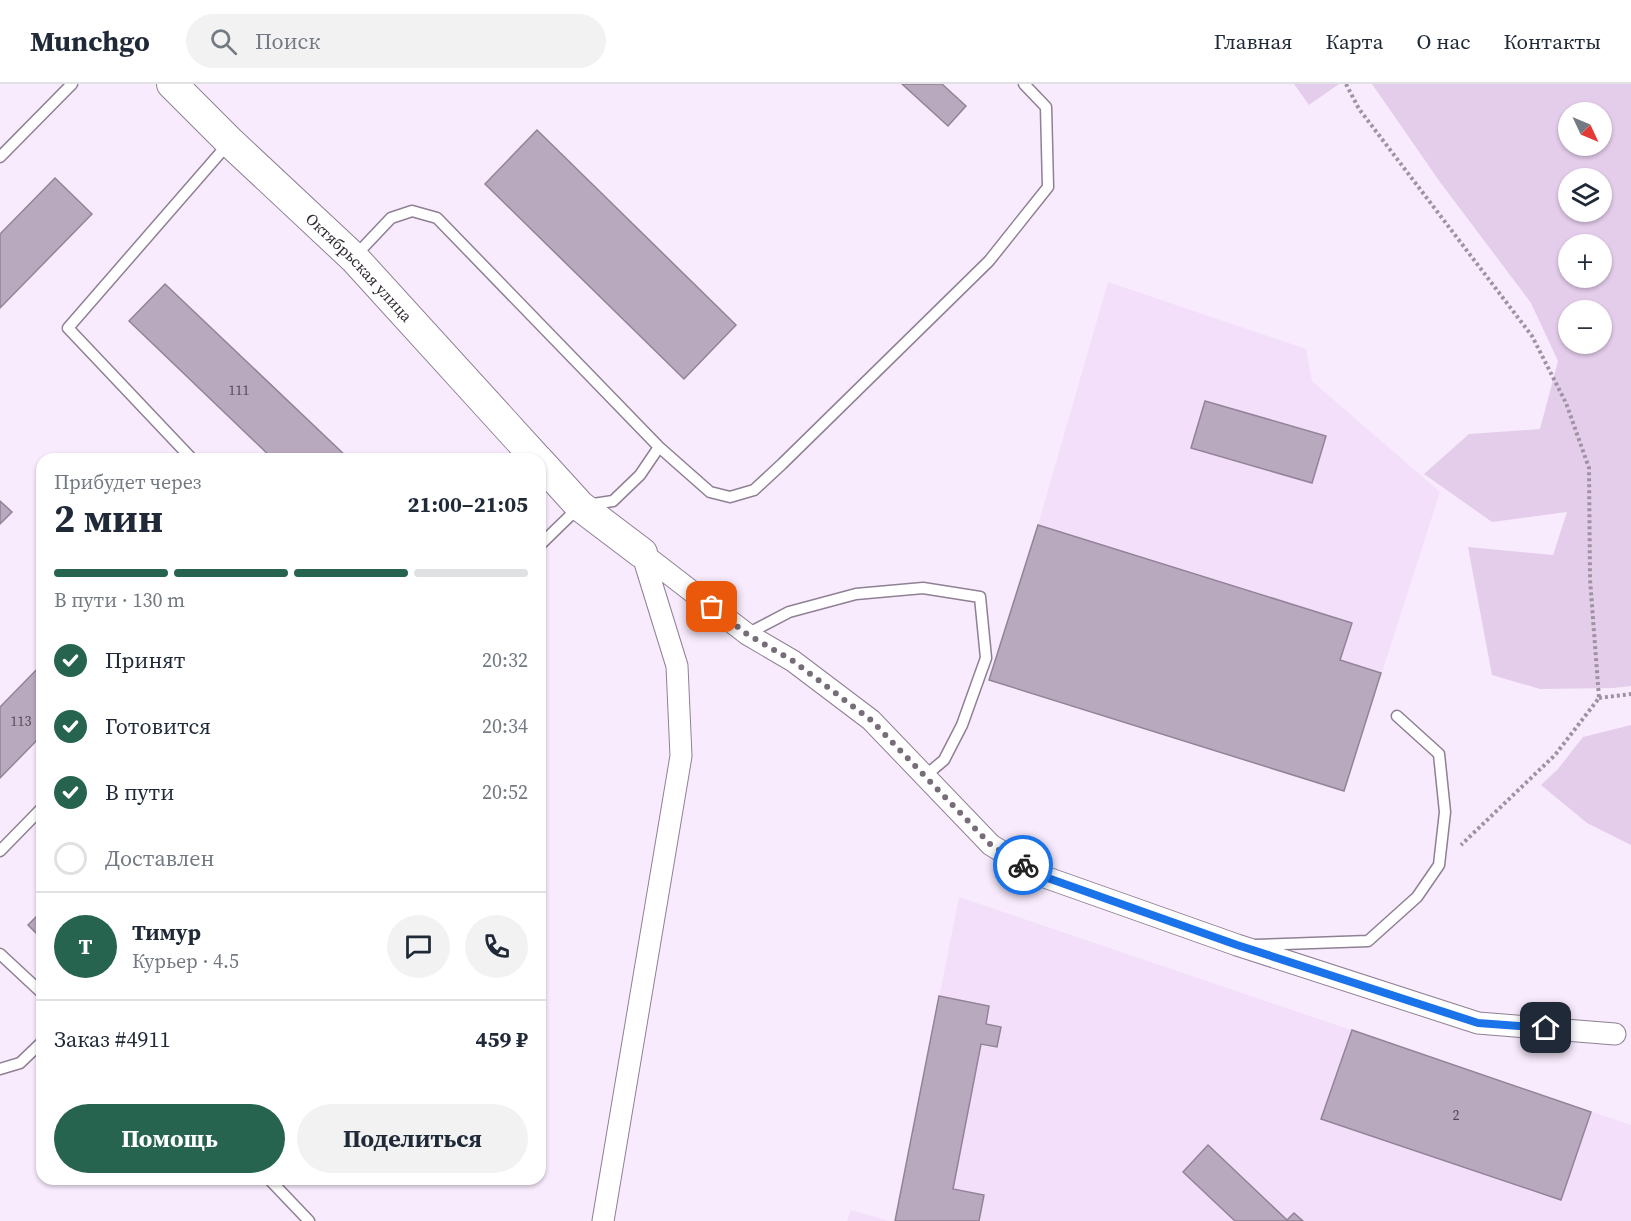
<!DOCTYPE html>
<html lang="ru">
<meta charset="utf-8">
<style>
:root{--surface:#fff;--page:#f2f2f3;--text:#1f2937;--muted:#747a83;--line:#e0e1e3;--accent:#27644f}
body{margin:0;font-family:"Source Serif 4",serif;background:var(--page);color:var(--text);height:100vh;display:flex;flex-direction:column;font-size:22px;white-space:nowrap}
*{box-sizing:border-box;margin:0}
p{font-size:20px;color:var(--muted)}
.icon{flex:none;width:33px;height:33px;fill:none;stroke:currentColor;stroke-width:2;stroke-linecap:round;stroke-linejoin:round}
.map{position:relative;flex:1;overflow:hidden}
.details{position:absolute;left:36px;top:369px;width:510px;height:732px;display:flex;flex-direction:column;background:var(--surface);border-radius:18px;box-shadow:0 2px 4px #0004}
.details>*{flex:none}
.needle{width:39px;rotate:134deg}
.fabs{position:absolute;left:1558px;top:18px;display:grid;gap:12px}
.fabs a{display:grid;place-items:center;width:54px;height:54px;border-radius:50%;background:var(--surface);box-shadow:0 2px 4px #0004;font-size:30px}
.pin{position:absolute;display:grid;place-items:center;width:51px;height:51px;color:#fff;margin:-26px;border-radius:12px;box-shadow:0 3px 9px #0006}
.courier{position:absolute;display:grid;place-items:center;width:60px;height:60px;margin:-30px;border:4px solid #1a73e8;border-radius:50%;background:#fff;color:#222;box-shadow:0 2px 8px #0007}
.overview em{font-style:normal;font-weight:700}
.overview div{display:flex;flex-direction:column-reverse}
.overview{display:flex;align-items:center;justify-content:space-between;height:102px;padding:0 18px}
h1{font-size:39px;font-weight:700;line-height:45px}
.bar{display:grid;grid-template-columns:repeat(4,1fr);gap:9px 6px;align-content:center;height:72px;padding:0 18px}
.bar i{height:8px;border-radius:4px;background:var(--line)}
.bar .active{background:var(--accent)}
.bar p{grid-column:span 4}
.line{display:flex;align-items:center;gap:15px;padding:0 18px;border-top:2px solid var(--line)}
.line div{flex:1}
.round{display:grid;place-items:center;flex:none;width:63px;height:63px;border-radius:32px;background:var(--page)}
ol{padding:0 18px;list-style:none}
li{display:flex;align-items:center;gap:18px;height:66px}
li p{margin-inline-start:auto}
li .icon{padding:6px;border-radius:50%;background:var(--accent);color:#fff;stroke-width:4}
li:last-child{color:var(--muted)}
li i{width:33px;height:33px;border:3px solid var(--line);border-radius:50%}
.button{display:flex;gap:12px;margin-top:auto;padding:12px 18px}
.button a{flex:1;height:69px;border-radius:36px;background:var(--accent);color:#fff;font-size:24px;font-weight:700;line-height:69px;text-align:center}
.button a+a{background:var(--page);color:var(--text)}
header{display:flex;align-items:center;gap:36px;box-sizing:border-box;height:84px;padding:0 30px;background:var(--surface);border-bottom:2px solid var(--line)}
header strong{font-size:28px}
nav{display:flex;gap:33px;margin-inline-start:auto;font-size:21px}
.search{width:420px;height:54px;background:var(--page);display:flex;align-items:center;gap:15px;box-sizing:border-box;padding:0 21px;border-radius:33px;color:var(--muted);font-size:22px}
.map>svg:first-child{display:block}
.built{fill:#f4dffb}
.green{fill:#e4cdeb;fill-rule:evenodd}
.building{fill:#b9a9bf;stroke:#938398;stroke-width:1.5}
.lines{fill:none;stroke-linecap:round;stroke-linejoin:round}
.lane-casing{stroke:#8f8094;stroke-width:13}
.street-casing{stroke:#8f8094;stroke-width:23}
.secondary-casing{stroke:#8f8094;stroke-width:32}
.path{stroke:#9e93a1;stroke-width:4;stroke-dasharray:3 3;stroke-linecap:butt}
.lane{stroke:#fff;stroke-width:10}
.street{stroke:#fff;stroke-width:21}
.secondary{stroke:#fff;stroke-width:30}
.done{stroke:#766d79;stroke-width:6;stroke-dasharray:0 10.8}
.route{stroke:#1a73e8;stroke-width:8}
.labels{text-anchor:middle;dominant-baseline:central;stroke-width:4.5;stroke-linejoin:round;paint-order:stroke}
.number-label{font-size:14px;fill:#524955}
.street-label{font-size:16px;fill:#302932;stroke:#fefefe}
</style>
<header>
<strong>Munchgo</strong>
<div class="search"><svg class="icon" aria-label="search" viewBox="0 0 24 24"><circle cx="10" cy="10" r="6"/><path d="M15 15l6 6"/></svg>Поиск</div>
<nav><a>Главная</a><a>Карта</a><a>О нас</a><a>Контакты</a></nav>
</header>
<div class="map">
<svg width="1631" height="1137" viewBox="0 0 1631 1137">
<rect width="100%" height="100%" fill="#f8ebfd"/>
<path class="built" d="M1108,198L1306,265L1312,297L1440,408L1344,707L1038,441Z
M959,813L1631,1041V1137H895Z
M851,1126L889,1137H847Z"/>
<path class="green" d="M1294,0H1339L1309,21Z
M1372,0H1631V602L1613,604L1540,605L1492,591L1468,463L1553,471L1567,428L1492,438L1424,390L1469,350L1540,345L1558,277L1531,219L1440,98ZM1569,28H1602V62H1569ZM1569,94H1602V128H1569ZM1602,160V194H1569V160ZM1569,226H1602V260H1569Z
M1631,641V761L1587,739L1541,701L1558,685L1583,653Z"/>
<path class="building" d="M902,0H942L966,22L948,42Z
M537,46L736,241L684,295L485,100Z
M55,94L92,130L0,224V150Z
M165,200L349,375H273L129,237Z
M1205,317L1326,352L1312,399L1191,364Z
M0,417L12,428L0,440Z
M1038,441L1352,539L1340,576L1381,589L1344,707L989,596Z
M42,580V651L0,694V623Z
M42,827V855L28,841Z
M939,912L989,922L986,940L1001,943L997,963L981,960L953,1105L984,1111L979,1137H895Z
M1352,946L1591,1028L1561,1116L1321,1035Z
M1208,1061L1287,1136L1294,1129L1303,1137H1235L1183,1088Z"/>
<g class="lines">
<g class="lane-casing">
<path id="lane" d="M0,73L72,0
M356,171L391,134L412,127L437,134L659,363
M192,375L68,244L228,60
M540,461L580,422L613,417L640,391L659,363L710,408L730,413L754,406L782,380L989,177L1048,103L1046,23L1024,0
M747,550L789,528L856,510L923,504L980,513L986,574L962,641L944,676L925,692
M0,767L42,724
M1255,861L1368,857L1417,813L1439,781L1445,728L1439,670L1397,632
M0,870L42,909
M0,985L20,979L42,958
M269,1095L309,1137"/>
</g>
<g class="street-casing">
<path id="street" d="M642,469L747,550L793,577L871,636L991,761L1042,792L1237,861L1478,939L1615,950
M603,1137L681,672L677,582L642,469"/>
</g>
<g class="secondary-casing">
<g id="secondary">
<path id="s1" d="M172,0L230,58L354,174L537,375"/>
<path d="M540,378L580,422L642,469"/>
</g>
</g>
<path class="path" d="M1346,0L1359,25L1532,252L1566,319L1589,384L1590,495L1599,614L1555,671L1461,761
M1599,614L1631,610"/>
<use href="#lane" class="lane"/>
<use href="#street" class="street"/>
<use href="#secondary" class="secondary"/>
</g>
<g class="lines">
<path class="done" d="M712,523L747,550L793,577L871,636L991,761L1023,781"/>
<path class="route" d="M1023,781L1042,792L1237,861L1478,939L1546,944"/>
</g>
<g class="labels">
<g class="number-label">
<text x="239" y="306">111</text>
<text x="21" y="637">113</text>
<text x="1456" y="1031">2</text>
</g>
<g class="street-label">
<text stroke="none"><textPath href="#s1" startOffset="262">Октябрьская улица</textPath></text>
</g>
</g>
</svg>
<div class="fabs">
<a><svg class="needle" viewBox="-14 -14 28 28"><path d="M0-13l5 13h-10z" fill="#e53935"/><path d="M0 13l5-13h-10z" fill="#747a83"/></svg></a>
<a><svg class="icon" aria-label="layers" viewBox="0 0 24 24"><path d="M12 4l9 5-9 5-9-5zM3 14l9 5 9-5"/></svg></a>
<a>+</a>
<a>−</a>
</div>
<div class="pin" style="left:712px;top:523px;background:#ea580c"><svg class="icon" aria-label="bag" viewBox="0 0 24 24"><path d="M5 8h14l-1 12H6zM9 8a3 3 0 0 1 6 0"/></svg></div>
<div class="pin" style="left:1546px;top:944px;background:#1f2937"><svg class="icon" aria-label="home" viewBox="0 0 24 24"><path d="M3 11l9-7 9 7M6 9v11h12V9"/></svg></div>
<div class="courier" style="left:1023px;top:781px"><svg class="icon" aria-label="bike" viewBox="0 0 24 24"><circle cx="6" cy="16" r="4"/><circle cx="18" cy="16" r="4"/><path d="M6 16l4-8h5l3 8M10 8l3 8H6M13 5h3"/></svg></div>
<section class="details">
<div class="overview"><div><h1>2 мин</h1><p>Прибудет через</p></div><em>21:00–21:05</em></div>
<div class="bar"><i class="active"></i><i class="active"></i><i class="active"></i><i></i><p>В пути · 130 m</p></div>
<ol>
<li><svg class="icon" aria-label="check" viewBox="0 0 24 24"><path d="M5 12l5 5 9-10"/></svg>Принят<p>20:32</p></li>
<li><svg class="icon" aria-label="check" viewBox="0 0 24 24"><path d="M5 12l5 5 9-10"/></svg>Готовится<p>20:34</p></li>
<li><svg class="icon" aria-label="check" viewBox="0 0 24 24"><path d="M5 12l5 5 9-10"/></svg>В пути<p>20:52</p></li>
<li><i></i>Доставлен</li>
</ol>
<div class="line" style="height:108px"><b class="round" style="background:var(--accent);color:#fff">Т</b><div><b>Тимур</b><p>Курьер · 4.5</p></div><a class="round"><svg class="icon" aria-label="chat" viewBox="0 0 24 24"><path d="M4 5h16v11H9l-5 4z"/></svg></a><a class="round"><svg class="icon" aria-label="phone" viewBox="0 0 24 24"><path d="M5 4h4l2 5-3 2q2 4 5 5l2-3 5 2v4C11 20 4 13 5 4z"/></svg></a></div>
<div class="line" style="height:78px"><div>Заказ #4911</div><b>459 ₽</b></div>
<div class="button"><a>Помощь</a><a>Поделиться</a></div>
</section>
</div>
